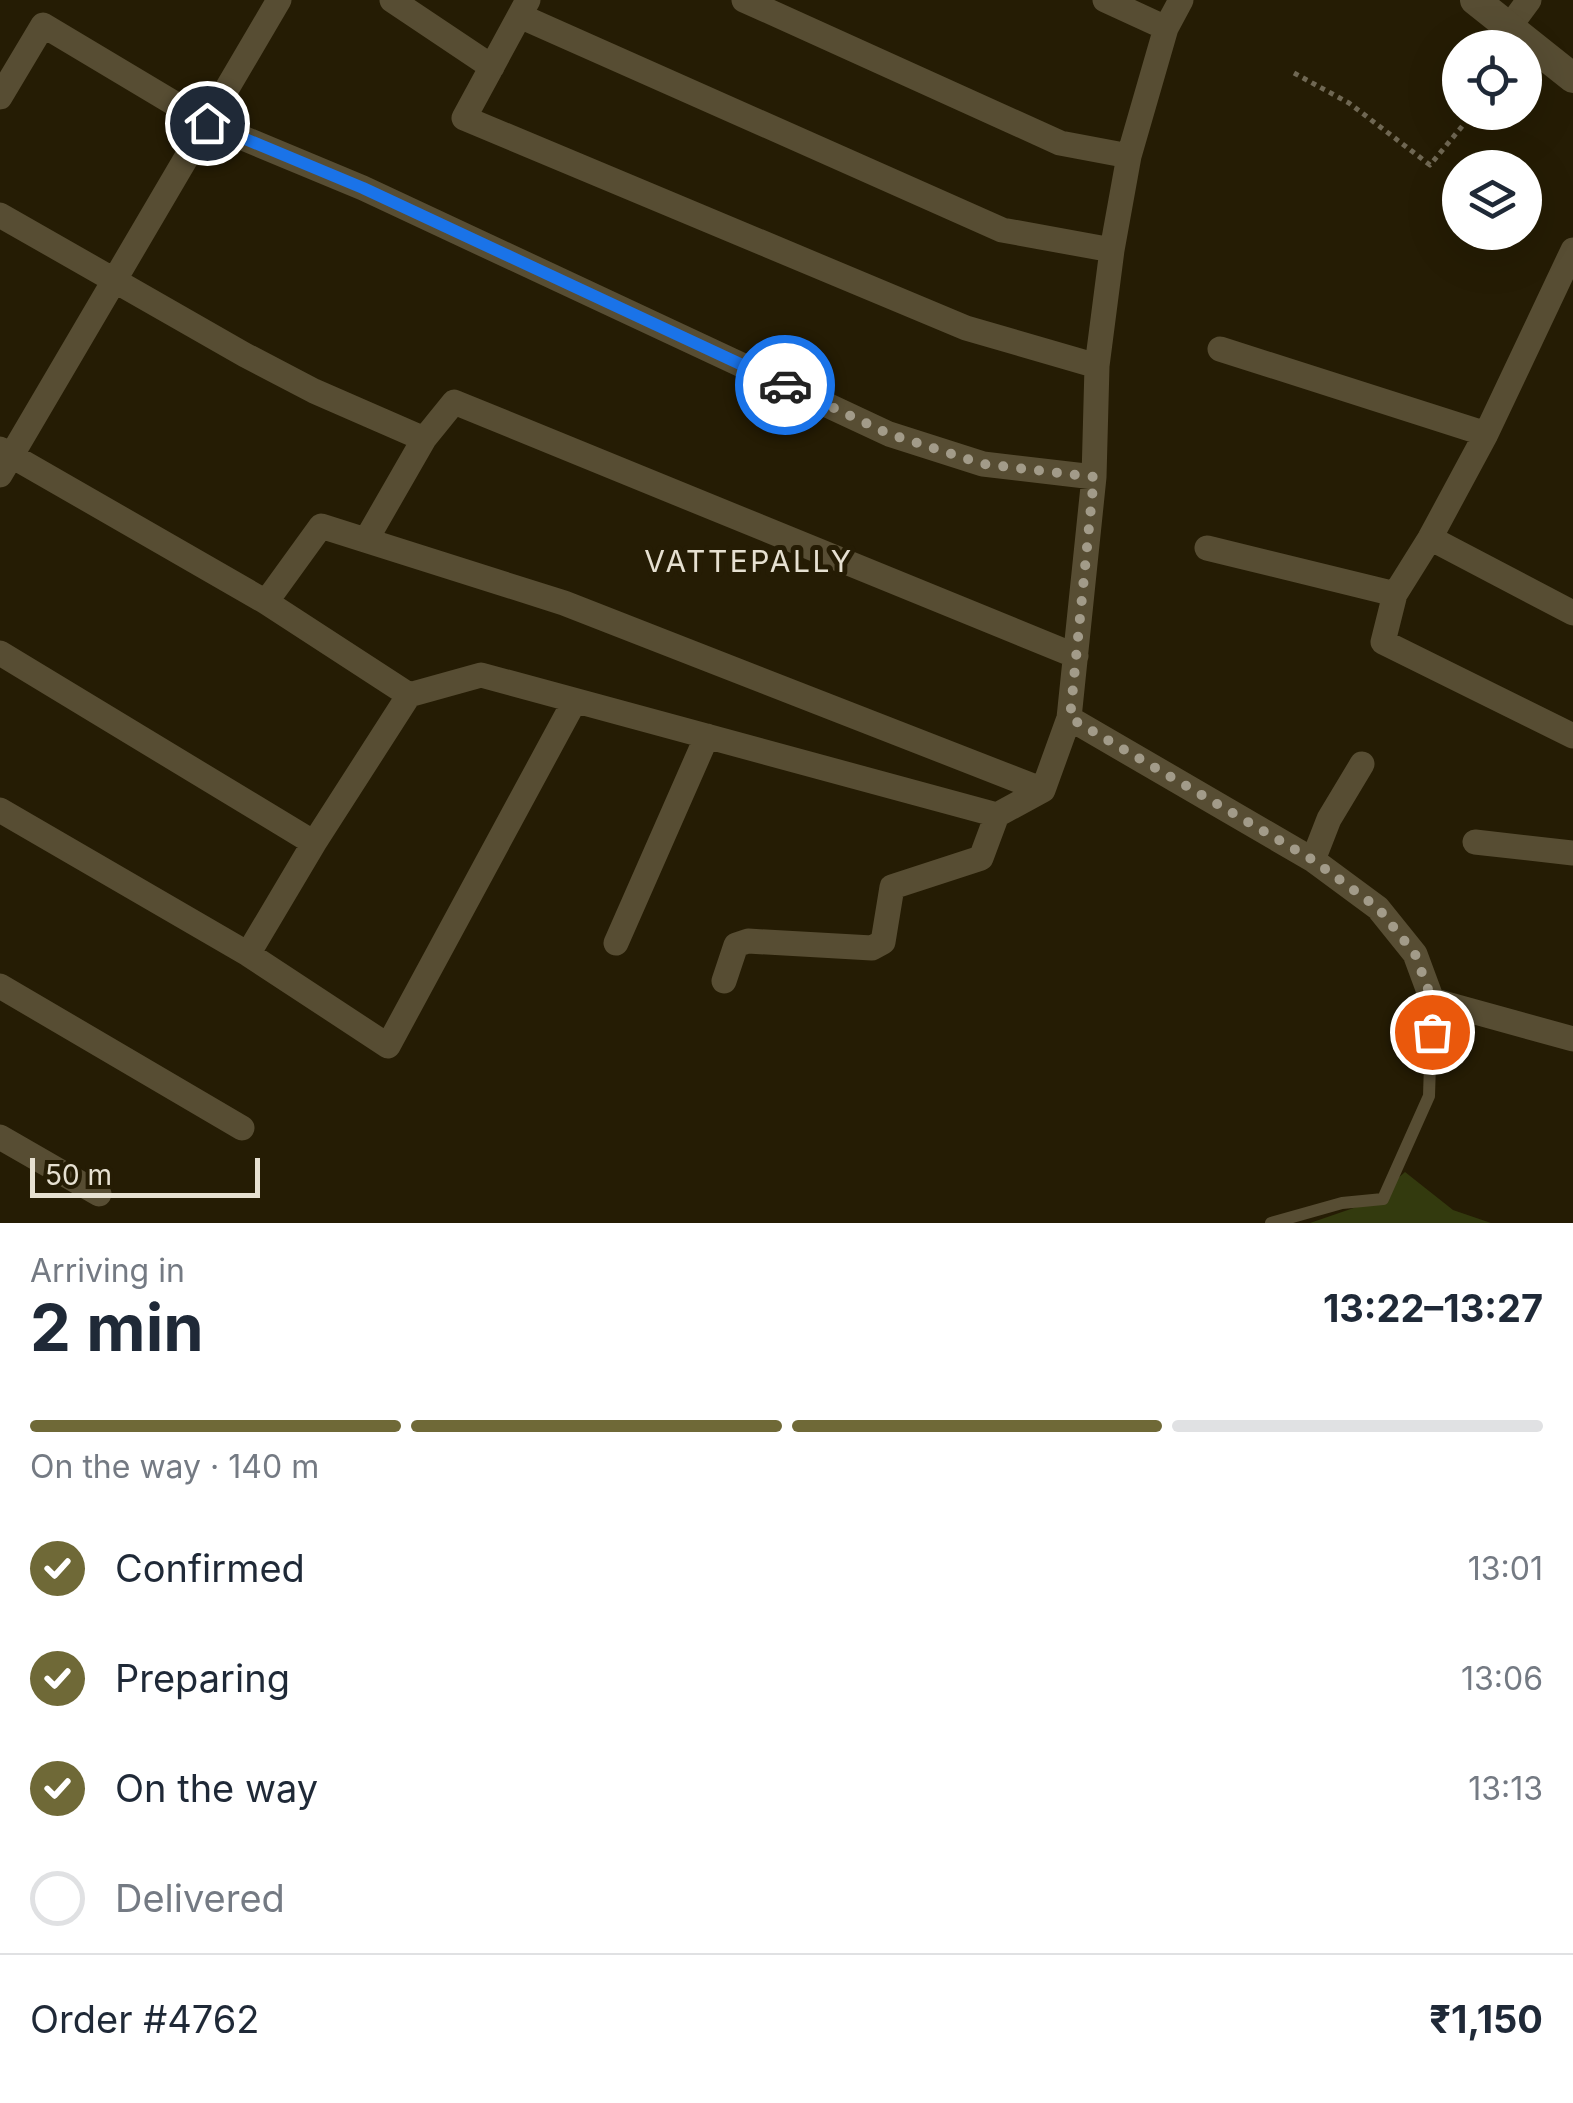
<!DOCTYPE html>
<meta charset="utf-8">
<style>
:root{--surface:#fff;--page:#f6f6f7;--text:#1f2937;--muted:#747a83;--line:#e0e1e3;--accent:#6f6937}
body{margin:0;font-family:Inter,sans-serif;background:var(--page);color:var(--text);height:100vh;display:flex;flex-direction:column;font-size:38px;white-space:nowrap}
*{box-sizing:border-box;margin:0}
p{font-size:32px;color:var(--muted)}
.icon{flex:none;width:55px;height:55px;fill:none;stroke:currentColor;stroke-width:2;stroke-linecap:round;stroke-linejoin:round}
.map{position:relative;height:1223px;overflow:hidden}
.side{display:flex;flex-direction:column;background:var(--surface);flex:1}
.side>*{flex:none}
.fabs{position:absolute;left:1442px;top:30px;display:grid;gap:20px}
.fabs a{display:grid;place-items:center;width:100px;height:100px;border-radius:50%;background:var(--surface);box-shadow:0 10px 40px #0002;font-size:50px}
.scale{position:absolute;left:30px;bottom:25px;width:230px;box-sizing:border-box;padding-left:10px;border:5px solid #e6e0d1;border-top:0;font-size:28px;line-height:35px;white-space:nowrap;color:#e6e0d1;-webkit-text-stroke:8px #251c04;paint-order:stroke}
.pin{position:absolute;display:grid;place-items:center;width:85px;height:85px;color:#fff;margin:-42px;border:5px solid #fff;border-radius:50%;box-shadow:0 2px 10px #0007}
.courier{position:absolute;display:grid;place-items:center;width:100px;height:100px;margin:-50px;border:8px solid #1a73e8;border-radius:50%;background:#fff;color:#222;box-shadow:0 2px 12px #0007}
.summary em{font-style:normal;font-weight:700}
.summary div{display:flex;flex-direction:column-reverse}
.summary{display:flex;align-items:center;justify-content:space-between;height:170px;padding:0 30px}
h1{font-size:65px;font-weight:700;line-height:75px}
.bar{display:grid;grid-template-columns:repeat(4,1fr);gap:15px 10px;align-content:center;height:120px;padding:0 30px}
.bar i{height:12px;border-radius:8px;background:var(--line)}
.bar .active{background:var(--accent)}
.bar p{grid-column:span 4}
.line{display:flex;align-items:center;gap:25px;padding:0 30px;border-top:2px solid var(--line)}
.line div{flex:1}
ol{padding:0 30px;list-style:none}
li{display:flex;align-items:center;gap:30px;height:110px}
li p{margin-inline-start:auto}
li .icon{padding:10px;border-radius:50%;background:var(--accent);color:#fff;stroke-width:4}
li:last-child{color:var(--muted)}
li i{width:55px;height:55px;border:5px solid var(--line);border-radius:50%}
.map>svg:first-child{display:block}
.green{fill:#333a0e}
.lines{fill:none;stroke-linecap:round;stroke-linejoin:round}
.path{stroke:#6f6753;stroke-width:5;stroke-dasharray:5 5;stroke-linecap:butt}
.lane{stroke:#574d33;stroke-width:12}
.street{stroke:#574d33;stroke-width:25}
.secondary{stroke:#574d33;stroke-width:30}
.done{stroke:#a29b89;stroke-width:10;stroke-dasharray:0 18}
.route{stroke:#1a73e8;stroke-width:12}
.labels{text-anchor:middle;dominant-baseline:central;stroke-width:10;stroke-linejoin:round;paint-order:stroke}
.neighbourhood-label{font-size:30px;letter-spacing:2.5px;fill:#e6e0d1;stroke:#251c04}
</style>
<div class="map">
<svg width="1573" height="1223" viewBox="0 0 1573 1223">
<rect width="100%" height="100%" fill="#251c04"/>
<path class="green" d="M1405,1172L1453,1210L1491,1223H1310L1371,1202Z"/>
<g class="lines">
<path class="path" d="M1294,73L1349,103L1430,165L1474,112"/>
<path class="lane" d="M1271,1223L1342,1203L1383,1199L1429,1096L1432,1000"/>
<path class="street" d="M392,0L492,67
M528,0L464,118L966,328L1097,366
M744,0L1060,143L1129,156
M1105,0L1166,28
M1181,0L1166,28L1129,156L1112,250L1097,366L1094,477L1069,718L1313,860L1378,908L1415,954L1432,1000L1573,1039
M520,16L1002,230L1112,250
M1510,26L1529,0
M0,97L43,25L207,123L363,188L889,434L983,464L1094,477
M0,215L245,355L314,391L424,439L454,402L1076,656
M1573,250L1486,434L1430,538L1395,594L1383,642L1573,736
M1220,349L1486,434
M0,449L266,602L409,695L481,675L997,815L1043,790L1069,718
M0,475L279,0
M1430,538L1573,613
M366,540L424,439
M1207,548L1395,594
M266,602L321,526L564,603L1043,790
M0,653L314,843
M0,810L248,954L388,1046L574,702
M1475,842L1573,853
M1313,860L1329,819L1362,764
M616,943L707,736
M248,954L314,843L409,695
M724,981L736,945L748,941L872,948L883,942L892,887L981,858L997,815
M0,986L242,1128
M0,1137L99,1194"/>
<path class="secondary" d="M1475,0L1573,78"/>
</g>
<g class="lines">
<path class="done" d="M785,385L889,434L983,464L1094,477L1070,718L1313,860L1378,908L1415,954L1432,1000V1032"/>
<path class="route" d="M207,123L363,188L785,385"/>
</g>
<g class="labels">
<g class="neighbourhood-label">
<text x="749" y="561">VATTEPALLY</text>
</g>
</g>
</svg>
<div class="fabs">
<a><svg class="icon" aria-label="locate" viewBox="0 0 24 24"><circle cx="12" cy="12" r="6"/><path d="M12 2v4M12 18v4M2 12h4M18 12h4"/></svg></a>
<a><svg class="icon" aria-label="layers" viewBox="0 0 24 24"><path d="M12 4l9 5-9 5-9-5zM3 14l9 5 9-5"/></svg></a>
</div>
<div class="scale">50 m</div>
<div class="pin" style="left:1432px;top:1032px;background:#ea580c"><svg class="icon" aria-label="bag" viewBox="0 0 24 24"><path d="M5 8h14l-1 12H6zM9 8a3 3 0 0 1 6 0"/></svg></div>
<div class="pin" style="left:207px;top:123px;background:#1f2937"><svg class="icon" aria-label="home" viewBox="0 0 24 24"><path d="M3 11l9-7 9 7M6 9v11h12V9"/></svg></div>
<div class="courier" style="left:785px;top:385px"><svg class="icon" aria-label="car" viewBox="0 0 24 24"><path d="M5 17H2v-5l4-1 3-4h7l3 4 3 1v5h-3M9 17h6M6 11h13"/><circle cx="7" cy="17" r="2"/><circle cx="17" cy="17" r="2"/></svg></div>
</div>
<section class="side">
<div class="summary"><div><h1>2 min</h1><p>Arriving in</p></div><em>13:22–13:27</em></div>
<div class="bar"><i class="active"></i><i class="active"></i><i class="active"></i><i></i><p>On the way · 140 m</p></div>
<ol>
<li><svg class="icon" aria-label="check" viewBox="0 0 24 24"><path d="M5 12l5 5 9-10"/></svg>Confirmed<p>13:01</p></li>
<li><svg class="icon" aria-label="check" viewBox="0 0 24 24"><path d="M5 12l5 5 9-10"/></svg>Preparing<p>13:06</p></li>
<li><svg class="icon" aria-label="check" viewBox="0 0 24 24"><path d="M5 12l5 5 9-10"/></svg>On the way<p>13:13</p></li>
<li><i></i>Delivered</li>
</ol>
<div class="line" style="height:130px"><div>Order #4762</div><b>₹1,150</b></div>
</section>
